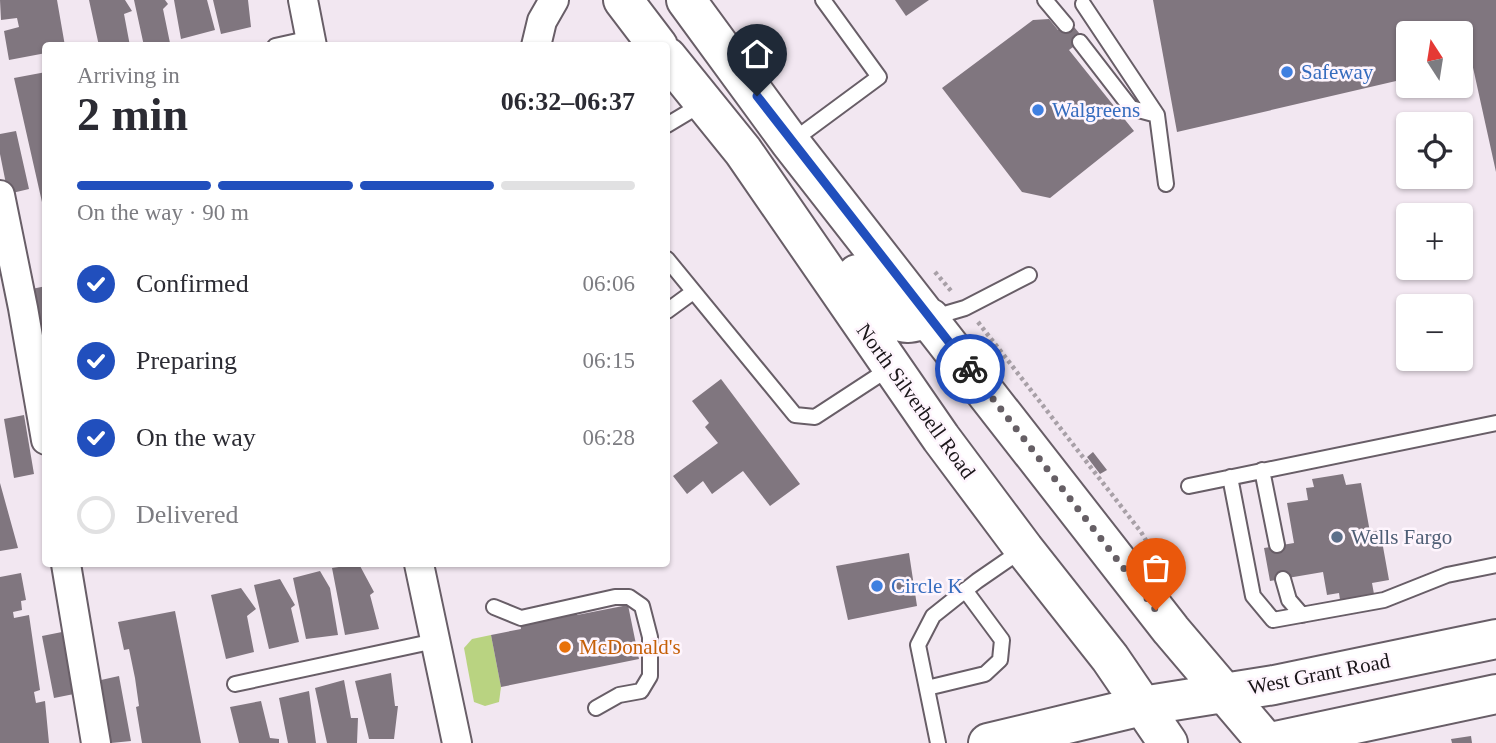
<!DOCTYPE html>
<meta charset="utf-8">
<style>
:root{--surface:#fff;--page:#f2f2f3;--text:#2b2b33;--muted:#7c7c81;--line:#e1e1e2;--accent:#214fbd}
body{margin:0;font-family:"Times New Roman",serif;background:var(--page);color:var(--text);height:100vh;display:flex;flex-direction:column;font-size:26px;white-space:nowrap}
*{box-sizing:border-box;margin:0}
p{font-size:23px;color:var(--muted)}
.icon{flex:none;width:38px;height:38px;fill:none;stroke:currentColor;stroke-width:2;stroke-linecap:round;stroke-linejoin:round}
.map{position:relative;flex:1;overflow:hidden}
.panel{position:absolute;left:42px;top:42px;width:628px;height:525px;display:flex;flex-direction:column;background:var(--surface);border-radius:7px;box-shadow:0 2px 5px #0004}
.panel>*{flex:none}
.needle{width:46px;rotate:348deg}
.buttons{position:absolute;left:1396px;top:21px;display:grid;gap:14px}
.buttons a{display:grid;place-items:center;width:77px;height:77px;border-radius:7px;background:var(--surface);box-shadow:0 2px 5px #0004;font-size:35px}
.pin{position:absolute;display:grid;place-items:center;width:60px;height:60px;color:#fff;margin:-72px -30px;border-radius:50% 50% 50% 0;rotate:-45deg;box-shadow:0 0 7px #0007}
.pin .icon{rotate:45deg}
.courier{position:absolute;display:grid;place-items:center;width:70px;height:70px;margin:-35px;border:5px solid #214fbd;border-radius:50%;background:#fff;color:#222;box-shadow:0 2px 9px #0007}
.headline em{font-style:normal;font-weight:800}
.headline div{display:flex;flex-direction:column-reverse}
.headline{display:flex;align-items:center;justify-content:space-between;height:119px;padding:0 35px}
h1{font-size:46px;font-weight:800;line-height:52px}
.bar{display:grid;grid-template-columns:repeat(4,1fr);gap:10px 7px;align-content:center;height:84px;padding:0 35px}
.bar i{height:9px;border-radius:5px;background:var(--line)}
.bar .selected{background:var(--accent)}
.bar p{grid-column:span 4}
ol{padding:0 35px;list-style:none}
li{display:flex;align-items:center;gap:21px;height:77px}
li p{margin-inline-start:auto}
li .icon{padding:7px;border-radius:50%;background:var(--accent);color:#fff;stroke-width:4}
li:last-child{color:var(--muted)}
li i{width:38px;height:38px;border:4px solid var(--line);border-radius:50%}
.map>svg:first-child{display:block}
.green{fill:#b9d381}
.building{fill:#80767f}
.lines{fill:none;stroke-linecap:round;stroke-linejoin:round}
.lane-casing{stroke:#685e67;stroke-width:18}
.street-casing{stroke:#685e67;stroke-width:32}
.secondary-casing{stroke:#685e67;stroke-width:42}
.path{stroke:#a8a0a7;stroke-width:4.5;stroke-dasharray:3.5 3.5;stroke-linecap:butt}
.lane{stroke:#fff;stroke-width:14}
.street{stroke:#fff;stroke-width:28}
.secondary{stroke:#fff;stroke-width:38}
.done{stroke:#665f65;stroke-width:7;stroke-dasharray:0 12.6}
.route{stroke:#214fbd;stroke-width:9}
.shop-dot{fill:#3f7fe0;stroke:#fef5fd;stroke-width:2.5}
.service-dot{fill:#5c6f8a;stroke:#fef5fd;stroke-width:2.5}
.food-dot{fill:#e8710a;stroke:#fef5fd;stroke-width:2.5}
.labels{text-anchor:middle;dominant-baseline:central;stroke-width:5;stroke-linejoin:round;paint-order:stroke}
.shop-label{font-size:21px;fill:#366cbe;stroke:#fef5fd;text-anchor:start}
.street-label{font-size:21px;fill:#1a1619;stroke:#fef5fd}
.service-label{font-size:21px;fill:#4e5e75;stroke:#fef5fd;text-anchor:start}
.food-label{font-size:21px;fill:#c56008;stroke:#fef5fd;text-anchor:start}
</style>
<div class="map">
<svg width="1496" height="743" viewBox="0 0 1496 743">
<rect width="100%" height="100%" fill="#f2e7f1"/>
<path class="green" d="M491,635L501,687L499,702L485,706L474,702L464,648L472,639Z"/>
<path class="building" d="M0,0H57L65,46H46V53L9,60L4,31L19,27L17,18L1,20Z
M89,0H125L132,11L124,14L130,46H99Z
M134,0H165L168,4L163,9L170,43L144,46Z
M174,0H207L215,30L181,39Z
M213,0H248L251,27L221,34Z
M895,0H929L906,16Z
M1153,0H1496V172L1472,63L1461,65V33H1409V78L1177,132Z
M1049,19L1058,30L1070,22L1084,39L1069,50L1134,131L1050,198L1022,192L942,88L1033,20Z
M46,72V211H44L14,78Z
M16,131L29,189L8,194L0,154V134Z
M46,286V350L39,351L27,290Z
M721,379L800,484L770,506L743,471L712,494L703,481L687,494L673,476L718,443L705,427L709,423L692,401Z
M24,415L34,474L14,478L4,419Z
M1093,452L1107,470L1100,474L1087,457Z
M1343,474L1346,485L1361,483L1370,532L1380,530L1389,580L1372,583L1374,594L1340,600L1339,593L1327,595L1323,572L1270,581L1264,548L1294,543L1287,503L1308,500L1306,488L1314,487L1312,479Z
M0,483L18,548L0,551Z
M909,553L917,606L848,620L836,566Z
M359,564L374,592L370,595L379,629L345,635L332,568Z
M320,571L330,588L338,635L306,639L293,578Z
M21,573L26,600L21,601L22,610L13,612L14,618L29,615L40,690L34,692L36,703L45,701L49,743H0V577Z
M280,579L295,605L291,608L299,642L269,649L254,585Z
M241,588L256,609L247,616L254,652L226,659L211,595Z
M628,605L639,659L501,687L491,635L521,629L520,622L578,610L577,615Z
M175,611L201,743H142L136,707L139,706L135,678L129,649L124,650L118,622Z
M62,632L74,694L54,698L42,636Z
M391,673L395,706H398L394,739H369L355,681Z
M119,676L131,741L111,743L101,680Z
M344,680L351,718H358L357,743H327L315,688Z
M309,691L316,743H288L279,698Z
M261,701L270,738L279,739V743H239L230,707Z
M1471,736L1472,743H1452L1451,739Z"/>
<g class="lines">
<g class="lane-casing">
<path id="lane" d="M1045,0L1066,25
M1083,4L1157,115L1166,184
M1080,42L1131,108L1157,115
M275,46L311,38
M667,125L702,104
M791,142L879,77L823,0
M667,259L795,415L815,417L890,368
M667,311L693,292
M931,318L965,308L1029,275
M1262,470L1277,545
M1230,477L1253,596L1273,620L1384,600L1447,575L1496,565
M1189,486L1496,423
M1283,579L1289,600L1302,615
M494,607L521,618L615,597H629L642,606L650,637V676L641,691L619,695L596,708
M235,684L435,641
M927,688L985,674L1000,660L1002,640L965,590
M938,743L918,645L933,616L977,581L1022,550"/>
</g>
<g class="street-casing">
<path id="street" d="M303,0L312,46
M536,46L542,21L554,0
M0,195L23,308L46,440
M66,564L96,743
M419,564L457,743"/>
</g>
<g class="secondary-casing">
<path id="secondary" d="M623,0L658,46
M686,0L790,142L1171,630L1267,743
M667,57L743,151L941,438L1024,549L1110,658L1168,743
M857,274C870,291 883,322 908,323C915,323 923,319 930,318
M988,743L1142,706L1274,685L1496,639
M1266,743L1496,694"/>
</g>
<path class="path" d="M935,272L952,292
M978,322L1141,532L1153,552"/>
<use href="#lane" class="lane"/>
<use href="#street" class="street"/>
<use href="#secondary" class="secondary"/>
</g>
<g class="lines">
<path class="done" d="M970,369L1156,610"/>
<path class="route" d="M757,96L970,369"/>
</g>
<g class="shop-dot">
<circle cx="1287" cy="72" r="7"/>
<circle cx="1038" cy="110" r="7"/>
<circle cx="877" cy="586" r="7"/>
</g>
<circle class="service-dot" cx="1337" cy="537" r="7"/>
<circle class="food-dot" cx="565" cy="647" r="7"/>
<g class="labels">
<g class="shop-label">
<text x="1301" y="72">Safeway</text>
<text x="1052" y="110">Walgreens</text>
<text x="891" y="586">Circle K</text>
</g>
<g class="street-label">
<text transform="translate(916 401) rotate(54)">North Silverbell Road</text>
<text transform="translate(1319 674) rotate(-11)">West Grant Road</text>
</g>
<g class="service-label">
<text x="1351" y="537">Wells Fargo</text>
</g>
<g class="food-label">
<text x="579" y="647">McDonald's</text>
</g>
</g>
</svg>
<div class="buttons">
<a><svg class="needle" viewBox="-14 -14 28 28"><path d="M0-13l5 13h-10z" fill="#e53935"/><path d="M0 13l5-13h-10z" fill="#7c7c81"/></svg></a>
<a><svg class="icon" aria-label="locate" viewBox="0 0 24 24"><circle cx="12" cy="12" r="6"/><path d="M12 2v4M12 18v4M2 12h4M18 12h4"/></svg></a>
<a>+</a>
<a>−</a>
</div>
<div class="pin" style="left:1156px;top:610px;background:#ea580c"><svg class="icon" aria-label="bag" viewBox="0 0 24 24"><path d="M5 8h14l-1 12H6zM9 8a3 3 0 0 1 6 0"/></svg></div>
<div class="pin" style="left:757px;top:96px;background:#1f2937"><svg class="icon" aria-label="home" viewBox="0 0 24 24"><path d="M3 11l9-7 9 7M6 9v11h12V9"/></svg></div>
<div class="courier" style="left:970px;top:369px"><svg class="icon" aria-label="bike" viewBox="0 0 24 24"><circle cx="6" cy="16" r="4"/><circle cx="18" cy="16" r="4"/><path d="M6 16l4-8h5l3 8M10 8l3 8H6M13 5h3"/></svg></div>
<section class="panel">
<div class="headline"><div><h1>2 min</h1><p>Arriving in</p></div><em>06:32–06:37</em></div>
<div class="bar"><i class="selected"></i><i class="selected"></i><i class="selected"></i><i></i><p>On the way · 90 m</p></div>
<ol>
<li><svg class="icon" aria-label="check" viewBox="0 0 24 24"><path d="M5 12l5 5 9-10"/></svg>Confirmed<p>06:06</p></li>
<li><svg class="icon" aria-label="check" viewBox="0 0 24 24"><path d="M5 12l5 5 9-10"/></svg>Preparing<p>06:15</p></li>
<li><svg class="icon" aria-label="check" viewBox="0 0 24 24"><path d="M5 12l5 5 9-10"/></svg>On the way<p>06:28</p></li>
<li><i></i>Delivered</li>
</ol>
</section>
</div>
